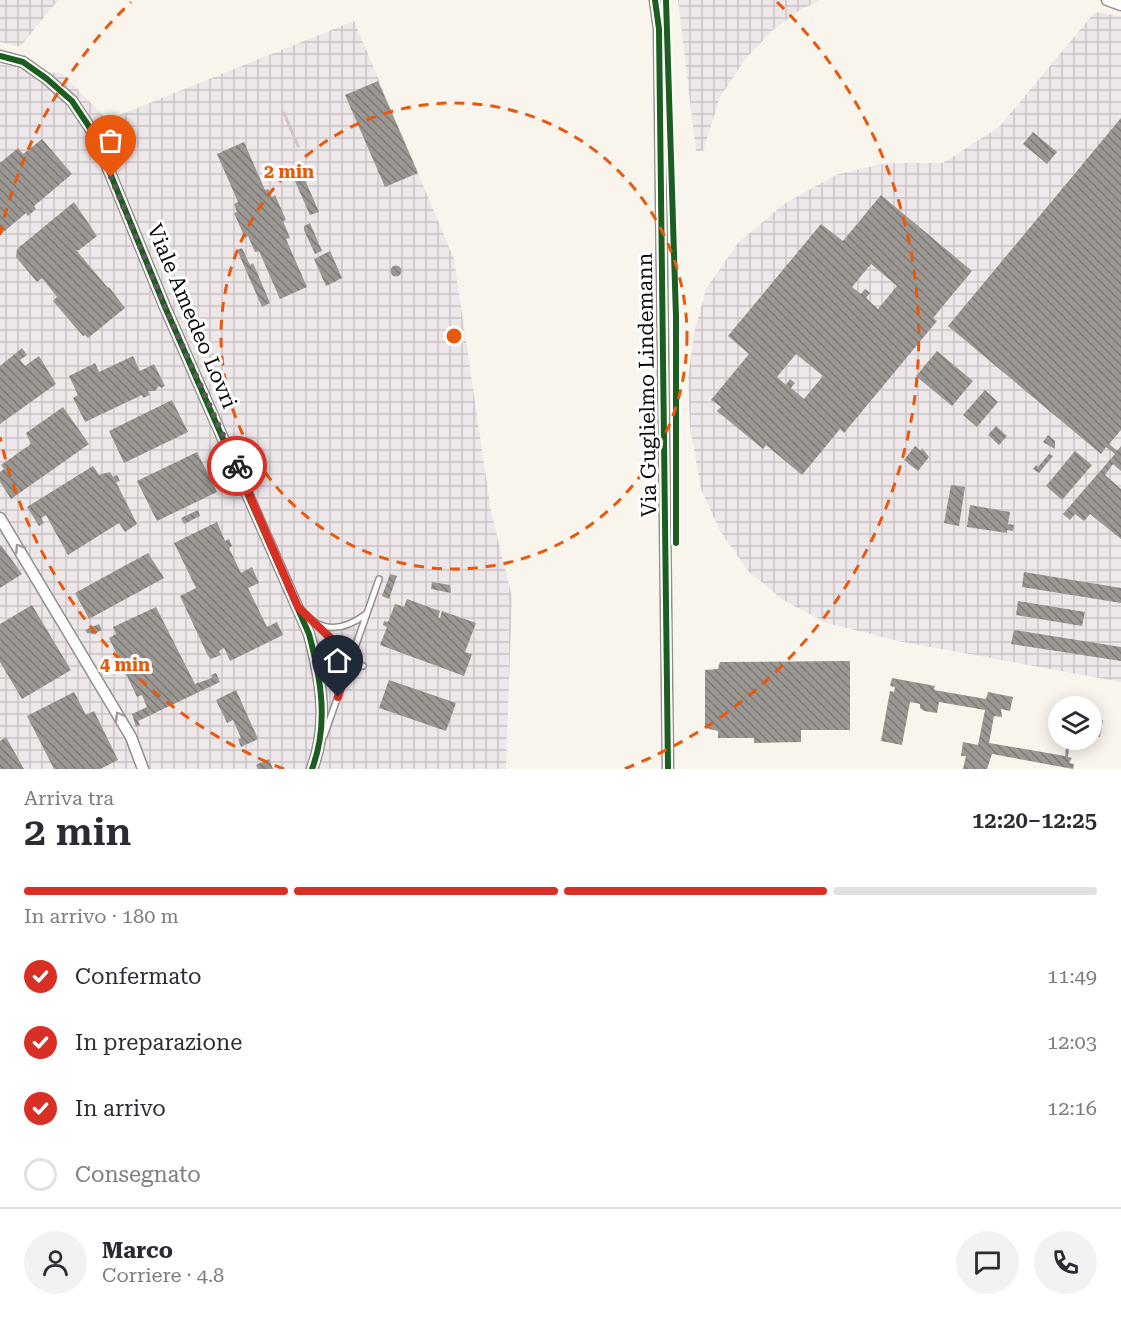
<!DOCTYPE html>
<html lang="it">
<meta charset="utf-8">
<style>
:root{--surface:#fff;--page:#f2f2f3;--text:#2b2b33;--muted:#7c7c81;--line:#e1e1e2;--accent:#d93025}
body{margin:0;font-family:"Roboto Serif",serif;background:var(--page);color:var(--text);height:100vh;display:flex;flex-direction:column;font-size:22px;white-space:nowrap}
*{box-sizing:border-box;margin:0}
p{font-size:20px;color:var(--muted)}
.icon{flex:none;width:33px;height:33px;fill:none;stroke:currentColor;stroke-width:2;stroke-linecap:round;stroke-linejoin:round}
.map{position:relative;height:769px;overflow:hidden}
.side{display:flex;flex-direction:column;background:var(--surface);flex:1}
.side>*{flex:none}
.controls{position:absolute;left:1048px;top:696px;display:grid;gap:12px}
.controls a{display:grid;place-items:center;width:54px;height:54px;border-radius:50%;background:var(--surface);box-shadow:0 3px 15px #0003;font-size:30px}
.pin{position:absolute;display:grid;place-items:center;width:51px;height:51px;color:#fff;margin:-62px -26px;border-radius:50% 50% 50% 0;rotate:-45deg;box-shadow:0 0 6px #0007}
.pin .icon{rotate:45deg}
.courier{position:absolute;display:grid;place-items:center;width:60px;height:60px;margin:-30px;border:4px solid #d93025;border-radius:50%;background:#fff;color:#222;box-shadow:0 2px 8px #0007}
.headline em{font-style:normal;font-weight:600}
.headline div{display:flex;flex-direction:column-reverse}
.headline{display:flex;align-items:center;justify-content:space-between;height:102px;padding:0 24px}
h1{font-size:39px;font-weight:600;line-height:45px}
.bar{display:grid;grid-template-columns:repeat(4,1fr);gap:9px 6px;align-content:center;height:72px;padding:0 24px}
.bar i{height:8px;border-radius:4px;background:var(--line)}
.bar .active{background:var(--accent)}
.bar p{grid-column:span 4}
.line{display:flex;align-items:center;gap:15px;padding:0 24px;border-top:2px solid var(--line)}
.line div{flex:1}
.round{display:grid;place-items:center;flex:none;width:63px;height:63px;border-radius:32px;background:var(--page)}
ol{padding:0 24px;list-style:none}
li{display:flex;align-items:center;gap:18px;height:66px}
li p{margin-inline-start:auto}
li .icon{padding:6px;border-radius:50%;background:var(--accent);color:#fff;stroke-width:4}
li:last-child{color:var(--muted)}
li i{width:33px;height:33px;border:3px solid var(--line);border-radius:50%}
.map>svg:first-child{display:block}
.industrial{fill:url(#industrial-grid)}
.building{fill:url(#building-back-hatch);fill-rule:evenodd}
.lines{fill:none;stroke-linecap:round;stroke-linejoin:round}
.lane-casing{stroke:#918f8b;stroke-width:8}
.street-casing{stroke:#918f8b;stroke-width:13}
.lane{stroke:#fefdfc;stroke-width:5}
.street{stroke:#fefdfc;stroke-width:10}
.rail{stroke:#d4c4c7;stroke-width:3}
.cycleway-casing{stroke:#fff;stroke-width:10}
.cycleway{stroke:#1b5e20;stroke-width:6}
.oneway{stroke:#9c9b9b}
.done{stroke:#5d5b58;stroke-width:6;stroke-dasharray:0 10.8}
.route{stroke:#d93025;stroke-width:8}
.ring{fill:none;stroke:#e8590c;stroke-width:3;stroke-dasharray:10 8}
.labels{text-anchor:middle;dominant-baseline:central;stroke-width:6;stroke-linejoin:round;paint-order:stroke}
.street-label{font-size:21px;fill:#090909;stroke:#fff}
.centre{fill:#e8590c;stroke:#fff;stroke-width:3}
.ring-label{font-size:18px;text-anchor:middle;font-weight:bold;fill:#e8590c;stroke:#fff;stroke-width:6;stroke-linejoin:round;paint-order:stroke}
</style>
<div class="map">
<svg width="1121" height="769" viewBox="0 0 1121 769">
<defs>
<pattern id="industrial-grid" width="8" height="8" patternUnits="userSpaceOnUse" patternTransform="scale(1.5)"><rect width="8" height="8" fill="#eee7ea"/><path d="M0 4h8M4 0v8" fill="none" stroke="#cbc5c7"/></pattern>
<pattern id="building-back-hatch" width="6" height="6" patternUnits="userSpaceOnUse" patternTransform="scale(1.5)"><rect width="6" height="6" fill="#9b9793"/><path d="M-1 5l2 2M0 0l6 6M5-1l2 2" fill="none" stroke="#7d7976"/></pattern>
</defs>
<rect width="100%" height="100%" fill="#f9f4ec"/>
<path class="industrial" d="M0,0H58L20,47L0,42Z
M678,0H821L800,10L773,30L746,58L720,97L703,151H696Z
M1095,12L1121,16V682L898,641L827,623L783,600L749,572L720,531L701,489L690,426L688,378L694,333L706,289L738,243L784,204L836,175L886,163H943L999,127Z
M354,21L454,259L491,511L512,597L506,769H0V64L63,74L107,120Z"/>
<path class="building" d="M378,81L418,173L385,187L345,95Z
M1121,118V430L1109,444L1117,451L1121,446V471L1113,464L1105,475L1121,489V539L1090,514L1084,521L1075,514L1070,520L1063,514L1115,454L1106,447L1101,454L948,326Z
M1033,132L1057,152L1047,164L1023,144Z
M42,139L72,174L34,206L36,209L28,216L26,213L0,235V163L18,148L23,154Z
M244,142L265,190L268,189L272,197L275,195L286,220L283,221L290,238L286,239L307,287L280,299L259,251L255,252L248,236L245,238L234,213L237,212L234,204L238,202L217,154Z
M302,173L319,212L310,215L293,177Z
M881,195L972,271L933,318L937,321L844,433L840,429L802,475L766,445L763,449L717,411L721,407L711,400L749,354L728,336L821,224L843,241ZM871,264L897,286L878,309L866,298L870,293L865,289L861,294L852,287ZM796,354L823,376L804,399L791,388L795,383L790,379L786,385L777,377Z
M74,202L97,236L79,250H76L108,288L109,287L125,308L88,338L85,335L83,336L53,301L57,297L42,278L37,282L16,257L17,249Z
M310,223L322,251L315,254L304,230V226Z
M242,248L250,265L253,263L270,303L262,307L237,250Z
M330,251L342,278L326,286L314,259Z
M390.5 271a5.5 5.5 0 1 1 11 0a5.5 5.5 0 1 1-11 0Z
M22,348L27,355L20,360L25,366L39,356L56,384L0,424V366Z
M937,351L973,381L952,406L916,376Z
M133,356L140,371L154,364L165,386L161,388L159,386L155,391H148L150,395L143,398L142,395L85,422L73,398L78,395L69,376L95,363L99,372Z
M985,390L998,402L977,427L963,415Z
M172,400L188,432L124,463L109,431Z
M63,407L89,444L11,499L0,482V472L4,469L1,465L31,444L26,433Z
M996,426L1007,436L999,445L988,435Z
M1048,435L1055,441V449L1043,442Z
M915,446L921,451L922,448L929,457L918,471L904,460Z
M1075,451L1092,465L1062,500L1046,486Z
M197,452L217,492L157,521L137,481Z
M1049,454L1053,456L1039,473L1033,469L1036,465L1038,467Z
M93,466L99,475L110,472L113,477L117,475L120,481L116,482L137,524L125,532L119,523L68,555L46,515L41,518L44,523L39,526L27,507Z
M951,485L965,487L959,526L944,523Z
M970,505L1010,512L1008,524L1014,525L1013,531L1007,530V533L967,527Z
M198,510L200,516L184,524L181,518Z
M217,522L225,541L229,539L232,546L229,548L241,573L252,567L259,583L248,588L267,627L277,622L283,635L230,661L224,648L219,651L221,655L211,659L208,656L180,596L196,588L174,543Z
M1,545L22,574L0,588V546Z
M148,553L164,578L89,619L75,593Z
M1024,572L1121,588V603L1022,587Z
M390,574L397,576L389,599L382,596Z
M432,582L450,585L451,593L431,589Z
M407,599L440,611L438,618H440L442,611L476,623L465,652L472,654L464,676L380,645L387,627L383,625L384,621L388,622L395,604L404,607Z
M1018,601L1085,612L1082,626L1016,615Z
M32,605L71,670L22,699L0,662V624Z
M156,607L195,684L212,678L211,675L216,673L220,682L138,721L140,725L136,727L132,714L147,707L142,695L137,697L109,638L116,634L113,627Z
M99,624L102,630L93,634L87,633L85,630Z
M1014,630L1121,647V661L1011,644Z
M850,661V730H801V742L754,743V738H718V731L705,728V670L718,669L720,662Z
M892,678L935,686L934,690L986,699L988,692L1013,697L1010,711L1001,709L1002,717L994,716L989,743L1065,756L1067,740H1070L1068,757L1072,758L1069,763L1074,764L1073,769L992,754L987,769H963L966,756H961L963,742L978,745L985,710L939,702L937,713L924,711L920,708V704L910,702L902,745L881,741L890,691L894,692L895,687L890,686Z
M389,680L456,703L446,731L379,708Z
M236,690L258,739L241,747L238,739L241,738L233,720L227,723L216,700Z
M74,692L86,715L94,711L118,760L100,769H54L27,716Z
M1092,718L1103,720L1100,737L1092,736Z
M6,737L24,769H0V741Z
M269,759L273,769H258L256,765Z"/>
<g class="lines">
<g class="lane-casing">
<path id="lane" d="M303,612C322,634 345,630 366,614
M321,628L356,663L363,666
M324,736L379,579"/>
</g>
<g class="street-casing">
<path id="street" d="M655,0L659,29L668,769
M1107,0L1121,5
M0,56L23,62L47,79L72,101L94,134L165,307L309,634C321,679 329,724 312,769
M0,518L131,737L143,769"/>
</g>
<use href="#lane" class="lane"/>
<use href="#street" class="street"/>
<path class="rail" d="M284,113L298,146"/>
<g class="cycleway-casing">
<path id="cycleway" d="M655,0L659,29L668,769
M666,0L676,317V543
M0,56L23,62L47,79L72,101L94,134L165,307L309,634C321,679 329,724 312,769"/>
</g>
<use href="#cycleway" class="cycleway"/>
</g>
<defs><path id="oneway-chevron" d="M-2-3.5L2.5 0L-2 3.5" fill="none" stroke-width="1.6" stroke-linecap="round" stroke-linejoin="round" transform="scale(1.5)"/></defs>
<g class="oneway">
<use href="#oneway-chevron" transform="translate(19 548) rotate(-123)"/>
<use href="#oneway-chevron" transform="translate(119 716) rotate(-120)"/>
</g>
<g class="lines">
<path class="done" d="M111,177L165,307L237,466"/>
<path class="route" d="M237,466L298,607L351,658L338,697"/>
</g>
<g class="ring">
<circle cx="454" cy="336" r="233"/>
<path d="M284 769A465 465 0 0 1 0 437M0 235A465 465 0 0 1 131 2M777 2A465 465 0 0 1 624 769"/>
</g>
<g class="labels">
<g class="street-label">
<text transform="translate(192 316) rotate(67)">Viale Amedeo Lovri</text>
<text transform="translate(647 385) rotate(-91)">Via Guglielmo Lindemann</text>
</g>
</g>
<circle cx="454" cy="336" r="9" class="centre"/>
<g class="ring-label">
<text x="289" y="178">2 min</text>
<text x="125" y="671">4 min</text>
</g>
</svg>
<div class="controls">
<a><svg class="icon" aria-label="layers" viewBox="0 0 24 24"><path d="M12 4l9 5-9 5-9-5zM3 14l9 5 9-5"/></svg></a>
</div>
<div class="pin" style="left:111px;top:177px;background:#ea580c"><svg class="icon" aria-label="bag" viewBox="0 0 24 24"><path d="M5 8h14l-1 12H6zM9 8a3 3 0 0 1 6 0"/></svg></div>
<div class="pin" style="left:338px;top:697px;background:#1f2937"><svg class="icon" aria-label="home" viewBox="0 0 24 24"><path d="M3 11l9-7 9 7M6 9v11h12V9"/></svg></div>
<div class="courier" style="left:237px;top:466px"><svg class="icon" aria-label="bike" viewBox="0 0 24 24"><circle cx="6" cy="16" r="4"/><circle cx="18" cy="16" r="4"/><path d="M6 16l4-8h5l3 8M10 8l3 8H6M13 5h3"/></svg></div>
</div>
<section class="side">
<div class="headline"><div><h1>2 min</h1><p>Arriva tra</p></div><em>12:20–12:25</em></div>
<div class="bar"><i class="active"></i><i class="active"></i><i class="active"></i><i></i><p>In arrivo · 180 m</p></div>
<ol>
<li><svg class="icon" aria-label="check" viewBox="0 0 24 24"><path d="M5 12l5 5 9-10"/></svg>Confermato<p>11:49</p></li>
<li><svg class="icon" aria-label="check" viewBox="0 0 24 24"><path d="M5 12l5 5 9-10"/></svg>In preparazione<p>12:03</p></li>
<li><svg class="icon" aria-label="check" viewBox="0 0 24 24"><path d="M5 12l5 5 9-10"/></svg>In arrivo<p>12:16</p></li>
<li><i></i>Consegnato</li>
</ol>
<div class="line" style="height:108px"><a class="round"><svg class="icon" aria-label="person" viewBox="0 0 24 24"><circle cx="12" cy="8" r="4"/><path d="M4 21q1-7 8-7t8 7"/></svg></a><div><b>Marco</b><p>Corriere · 4.8</p></div><a class="round"><svg class="icon" aria-label="chat" viewBox="0 0 24 24"><path d="M4 5h16v11H9l-5 4z"/></svg></a><a class="round"><svg class="icon" aria-label="phone" viewBox="0 0 24 24"><path d="M5 4h4l2 5-3 2q2 4 5 5l2-3 5 2v4C11 20 4 13 5 4z"/></svg></a></div>
</section>
